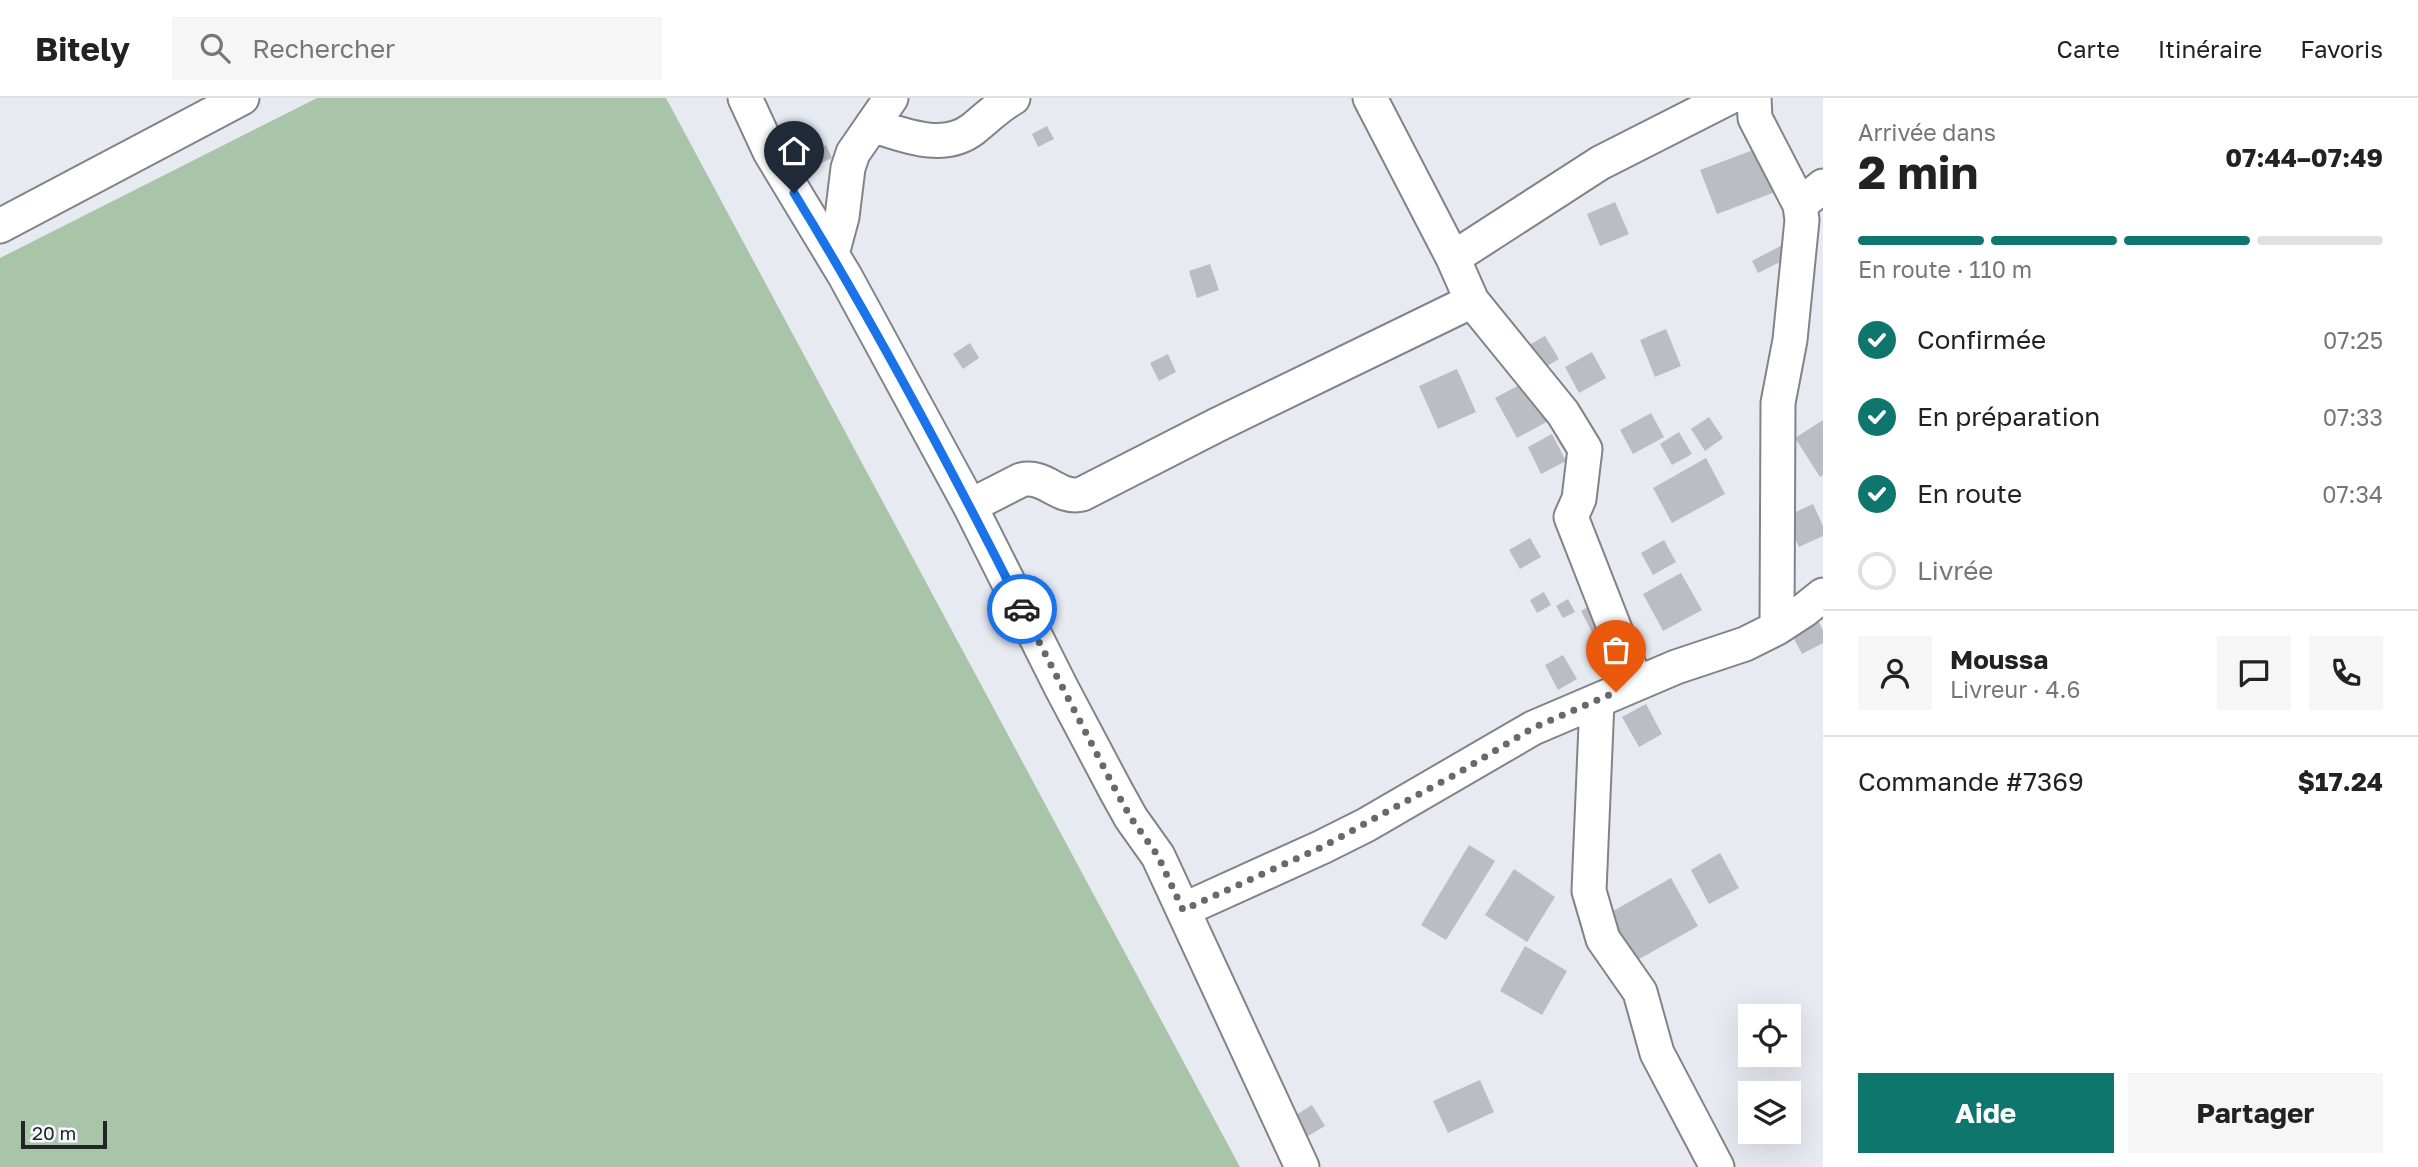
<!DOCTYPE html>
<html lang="fr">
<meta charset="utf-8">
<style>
:root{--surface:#fff;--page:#f6f6f6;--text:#222;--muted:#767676;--line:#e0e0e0;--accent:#0f766e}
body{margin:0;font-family:"Golos Text",sans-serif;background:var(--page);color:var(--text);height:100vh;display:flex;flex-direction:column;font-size:26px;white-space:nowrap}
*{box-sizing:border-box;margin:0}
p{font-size:23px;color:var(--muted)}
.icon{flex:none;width:38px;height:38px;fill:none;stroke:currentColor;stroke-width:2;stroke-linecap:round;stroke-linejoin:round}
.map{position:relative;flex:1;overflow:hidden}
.sheet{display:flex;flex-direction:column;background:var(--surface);width:595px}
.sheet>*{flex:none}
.controls{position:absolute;left:1738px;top:906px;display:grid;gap:14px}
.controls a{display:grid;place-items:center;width:63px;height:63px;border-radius:0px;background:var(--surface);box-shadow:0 7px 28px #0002;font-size:35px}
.scale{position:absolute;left:21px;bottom:18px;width:86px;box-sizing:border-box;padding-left:7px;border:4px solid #232426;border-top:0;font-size:19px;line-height:24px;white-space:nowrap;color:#232426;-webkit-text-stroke:5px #f6f8fe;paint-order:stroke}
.pin{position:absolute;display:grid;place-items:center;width:60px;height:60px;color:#fff;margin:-72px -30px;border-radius:50% 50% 50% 0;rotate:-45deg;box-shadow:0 0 7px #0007}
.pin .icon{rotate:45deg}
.courier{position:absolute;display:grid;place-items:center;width:70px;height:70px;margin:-35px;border:5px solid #1a73e8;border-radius:50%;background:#fff;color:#222;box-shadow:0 2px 9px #0007}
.overview em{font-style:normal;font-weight:700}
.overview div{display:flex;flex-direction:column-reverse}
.overview{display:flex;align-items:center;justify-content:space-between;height:119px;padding:0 35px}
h1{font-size:46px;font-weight:700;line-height:52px}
.bar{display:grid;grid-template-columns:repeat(4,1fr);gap:10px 7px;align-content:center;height:84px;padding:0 35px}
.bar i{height:9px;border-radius:5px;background:var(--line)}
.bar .selected{background:var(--accent)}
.bar p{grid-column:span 4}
.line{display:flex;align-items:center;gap:18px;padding:0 35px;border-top:2px solid var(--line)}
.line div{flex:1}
.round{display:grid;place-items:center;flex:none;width:74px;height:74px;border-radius:0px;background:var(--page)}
ol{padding:0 35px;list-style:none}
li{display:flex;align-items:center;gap:21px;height:77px}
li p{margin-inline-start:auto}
li .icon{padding:7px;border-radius:50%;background:var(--accent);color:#fff;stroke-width:4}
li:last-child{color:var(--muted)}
li i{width:38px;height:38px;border:4px solid var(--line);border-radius:50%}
.cta{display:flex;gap:14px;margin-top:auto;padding:14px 35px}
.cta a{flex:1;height:80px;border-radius:0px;background:var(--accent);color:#fff;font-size:28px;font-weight:700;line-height:80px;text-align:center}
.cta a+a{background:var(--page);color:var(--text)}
header{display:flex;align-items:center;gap:42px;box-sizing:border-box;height:98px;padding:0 35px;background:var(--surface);border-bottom:2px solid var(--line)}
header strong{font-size:33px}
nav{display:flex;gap:38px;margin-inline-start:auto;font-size:24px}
.search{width:490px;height:63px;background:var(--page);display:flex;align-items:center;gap:18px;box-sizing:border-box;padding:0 24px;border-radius:0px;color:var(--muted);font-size:26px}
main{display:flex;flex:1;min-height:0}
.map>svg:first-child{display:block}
.green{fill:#a8c5a9}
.building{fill:#bbbdc4}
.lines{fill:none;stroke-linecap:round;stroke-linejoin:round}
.minor-casing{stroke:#818389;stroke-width:37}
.minor{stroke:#fff;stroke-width:33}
.done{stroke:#68696d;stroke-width:7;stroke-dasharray:0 12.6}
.route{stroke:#1a73e8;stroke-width:9}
</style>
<header>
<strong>Bitely</strong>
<div class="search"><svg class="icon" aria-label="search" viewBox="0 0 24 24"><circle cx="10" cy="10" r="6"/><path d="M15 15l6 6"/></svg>Rechercher</div>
<nav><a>Carte</a><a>Itinéraire</a><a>Favoris</a></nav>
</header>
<main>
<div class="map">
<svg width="1823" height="1069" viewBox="0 0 1823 1069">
<rect width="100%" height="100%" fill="#e8eaf2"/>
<path class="green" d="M317,0H666L1240,1069H0V160Z"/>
<path class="building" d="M1047,28L1054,41L1038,49L1032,36Z
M826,47L832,60L815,68L809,55Z
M1761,49L1778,93L1717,116L1700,72Z
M1615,104L1629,136L1600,148L1587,116Z
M1784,146L1790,159L1758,175L1752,163Z
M1210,166L1219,192L1197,200L1189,173Z
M1666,231L1681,268L1655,279L1640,242Z
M1545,238L1559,261L1535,275L1522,251Z
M970,245L979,260L963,271L953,256Z
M1592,254L1606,280L1579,295L1565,269Z
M1168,256L1176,274L1159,283L1150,265Z
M1457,271L1476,314L1438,331L1419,288Z
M1530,281L1552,321L1517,340L1495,300Z
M1651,315L1664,339L1633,356L1620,332Z
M1709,319L1723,340L1705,353L1691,331Z
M1823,322V377L1820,379L1795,340Z
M1679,334L1692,356L1672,367L1660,346Z
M1552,336L1566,363L1541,376L1528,349Z
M1706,360L1725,396L1672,425L1653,390Z
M1813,406L1823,428V438L1799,449L1785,419Z
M1530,440L1541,459L1520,471L1509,452Z
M1664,442L1676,464L1653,477L1641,455Z
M1681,475L1702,512L1663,533L1643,496Z
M1544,494L1551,507L1537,515L1530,502Z
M1568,501L1575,514L1563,520L1556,508Z
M1595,505L1607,528L1593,536L1581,513Z
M1817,521L1823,532V545L1802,556L1791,535Z
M1563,557L1577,581L1558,592L1545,567Z
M1646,606L1662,636L1639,649L1622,619Z
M1469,747L1495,763L1446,842L1421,827Z
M1720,755L1739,790L1709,806L1691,772Z
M1514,771L1555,799L1527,844L1485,817Z
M1671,780L1698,828L1634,864L1608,816Z
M1525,848L1567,873L1542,917L1500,893Z
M1480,982L1494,1014L1448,1035L1433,1003Z
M1312,1007L1325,1028L1303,1041L1291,1020Z"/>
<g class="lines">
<g class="minor-casing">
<path id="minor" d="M745,0L770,54L845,178L970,408L1062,591L1116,693L1131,720L1158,758L1302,1069
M1370,0L1453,160L1472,203L1563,315L1585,351L1579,401L1571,419L1636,585
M1754,0L1755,20L1800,107L1802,122L1790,242L1778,305L1777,530
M872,27C904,37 943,54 973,31C987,20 997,9 1013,0
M1800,107L1823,88
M0,128L242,0
M832,156L842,119L848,70L853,55L891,0
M1453,160L1600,65L1728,0
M970,408L1021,382C1046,376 1058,402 1082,396L1217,327L1472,203
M1597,603L1589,793L1603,841L1640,894L1657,955L1717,1069
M1183,812L1322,749L1366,727L1533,630L1676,569L1745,546L1777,530L1803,513L1823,497"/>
</g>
<use href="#minor" class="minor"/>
</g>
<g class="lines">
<path class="done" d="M1022,511L1116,693L1131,720L1158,758L1183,812L1322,749L1458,675L1533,630L1616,594"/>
<path class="route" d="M794,95C877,230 951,370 1022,511"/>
</g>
</svg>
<div class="controls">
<a><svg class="icon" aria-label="locate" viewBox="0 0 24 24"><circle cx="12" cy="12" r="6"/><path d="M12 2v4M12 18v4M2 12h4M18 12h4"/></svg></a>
<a><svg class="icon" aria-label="layers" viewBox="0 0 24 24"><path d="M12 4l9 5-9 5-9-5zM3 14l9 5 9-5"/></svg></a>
</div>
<div class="scale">20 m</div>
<div class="pin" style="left:1616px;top:594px;background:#ea580c"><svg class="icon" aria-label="bag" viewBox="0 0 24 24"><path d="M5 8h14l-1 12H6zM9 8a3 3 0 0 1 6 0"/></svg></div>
<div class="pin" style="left:794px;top:95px;background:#1f2937"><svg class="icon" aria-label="home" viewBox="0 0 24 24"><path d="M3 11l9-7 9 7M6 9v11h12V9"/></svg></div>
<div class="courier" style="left:1022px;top:511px"><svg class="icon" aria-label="car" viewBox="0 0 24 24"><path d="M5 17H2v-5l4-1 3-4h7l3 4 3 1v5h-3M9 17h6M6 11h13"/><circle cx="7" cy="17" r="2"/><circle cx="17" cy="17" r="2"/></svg></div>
</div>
<section class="sheet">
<div class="overview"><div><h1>2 min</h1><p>Arrivée dans</p></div><em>07:44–07:49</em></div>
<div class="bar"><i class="selected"></i><i class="selected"></i><i class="selected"></i><i></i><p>En route · 110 m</p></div>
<ol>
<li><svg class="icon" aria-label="check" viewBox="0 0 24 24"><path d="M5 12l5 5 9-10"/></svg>Confirmée<p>07:25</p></li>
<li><svg class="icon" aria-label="check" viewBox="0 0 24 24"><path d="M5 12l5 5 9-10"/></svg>En préparation<p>07:33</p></li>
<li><svg class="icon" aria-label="check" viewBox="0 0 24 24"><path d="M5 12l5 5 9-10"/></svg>En route<p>07:34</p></li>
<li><i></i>Livrée</li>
</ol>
<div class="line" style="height:126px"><a class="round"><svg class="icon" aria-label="person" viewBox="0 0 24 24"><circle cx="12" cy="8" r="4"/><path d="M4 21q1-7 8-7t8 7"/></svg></a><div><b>Moussa</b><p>Livreur · 4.6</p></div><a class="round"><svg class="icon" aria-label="chat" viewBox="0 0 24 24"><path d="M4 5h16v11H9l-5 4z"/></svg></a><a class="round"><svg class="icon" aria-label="phone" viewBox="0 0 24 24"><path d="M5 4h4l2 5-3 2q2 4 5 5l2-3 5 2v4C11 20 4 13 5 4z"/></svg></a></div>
<div class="line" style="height:91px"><div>Commande #7369</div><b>$17.24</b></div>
<div class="cta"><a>Aide</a><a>Partager</a></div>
</section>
</main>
